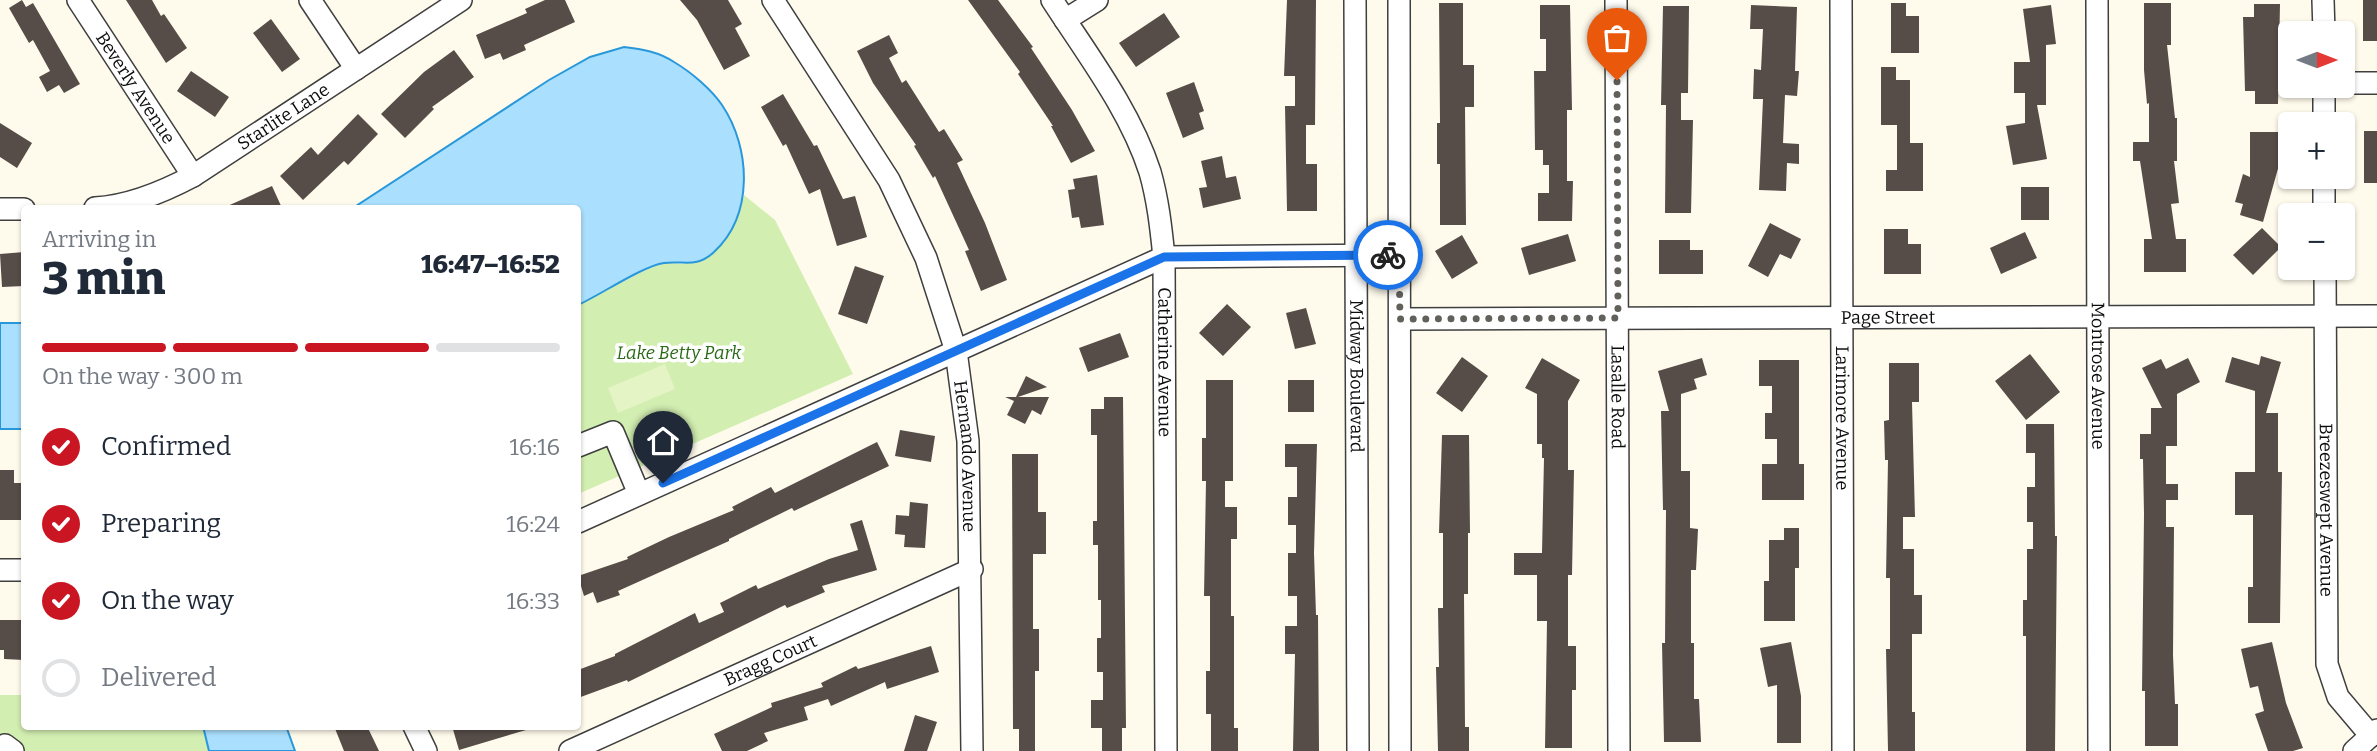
<!DOCTYPE html>
<meta charset="utf-8">
<style>
:root{--surface:#fff;--page:#f6f6f7;--text:#1f2937;--muted:#747a83;--line:#e0e1e3;--accent:#ca1622}
body{margin:0;font-family:Bitter,serif;background:var(--page);color:var(--text);height:100vh;display:flex;flex-direction:column;font-size:26px;white-space:nowrap}
*{box-sizing:border-box;margin:0}
p{font-size:23px;color:var(--muted)}
.icon{flex:none;width:38px;height:38px;fill:none;stroke:currentColor;stroke-width:2;stroke-linecap:round;stroke-linejoin:round}
.map{position:relative;flex:1;overflow:hidden}
.details{position:absolute;left:21px;top:205px;width:560px;height:525px;display:flex;flex-direction:column;background:var(--surface);border-radius:7px;box-shadow:0 2px 5px #0004}
.details>*{flex:none}
.needle{width:46px;rotate:90deg}
.tools{position:absolute;left:2278px;top:21px;display:grid;gap:14px}
.tools a{display:grid;place-items:center;width:77px;height:77px;border-radius:7px;background:var(--surface);box-shadow:0 2px 5px #0004;font-size:35px}
.pin{position:absolute;display:grid;place-items:center;width:60px;height:60px;color:#fff;margin:-72px -30px;border-radius:50% 50% 50% 0;rotate:-45deg;box-shadow:0 0 7px #0007}
.pin .icon{rotate:45deg}
.courier{position:absolute;display:grid;place-items:center;width:70px;height:70px;margin:-35px;border:5px solid #1a73e8;border-radius:50%;background:#fff;color:#222;box-shadow:0 2px 9px #0007}
.summary em{font-style:normal;font-weight:800}
.summary div{display:flex;flex-direction:column-reverse}
.summary{display:flex;align-items:center;justify-content:space-between;height:119px;padding:0 21px}
h1{font-size:46px;font-weight:800;line-height:52px}
.bar{display:grid;grid-template-columns:repeat(4,1fr);gap:10px 7px;align-content:center;height:84px;padding:0 21px}
.bar i{height:9px;border-radius:5px;background:var(--line)}
.bar .on{background:var(--accent)}
.bar p{grid-column:span 4}
ol{padding:0 21px;list-style:none}
li{display:flex;align-items:center;gap:21px;height:77px}
li p{margin-inline-start:auto}
li .icon{padding:7px;border-radius:50%;background:var(--accent);color:#fff;stroke-width:4}
li:last-child{color:var(--muted)}
li i{width:38px;height:38px;border:4px solid var(--line);border-radius:50%}
.map>svg:first-child{display:block}
.green{fill:#d2eeb1}
.pitch{fill:#e4f4c4}
.water{fill:#aadffd;stroke:#2998db;stroke-width:2}
.building{fill:#564d48}
.lines{fill:none;stroke-linecap:round;stroke-linejoin:round}
.minor-casing{stroke:#3f3f3f;stroke-width:24}
.minor{stroke:#fff;stroke-width:21}
.done{stroke:#61605a;stroke-width:7;stroke-dasharray:0 12.6}
.route{stroke:#1a73e8;stroke-width:9}
.labels{text-anchor:middle;dominant-baseline:central;stroke-width:7;stroke-linejoin:round;paint-order:stroke}
.street-label{font-size:18px;fill:#0c0c0c;stroke:#fff}
.park-label{font-size:18px;font-style:italic;fill:#296a16;stroke:#fff}
</style>
<div class="map">
<svg width="2377" height="751" viewBox="0 0 2377 751">
<rect width="100%" height="100%" fill="#fffbec"/>
<path class="green" d="M744,195L775,220L853,374L578,494V305L646,270L664,263L683,264L697,262L737,220Z
M0,695H24V726H203L209,751H0Z"/>
<path class="pitch" d="M665,364L675,389L618,413L608,388Z"/>
<path class="water" d="M624,47C642,49 659,52 674,62C691,72 711,89 722,105C751,148 754,215 714,252C696,269 683,260 664,263C643,266 600,295 578,305V208H353L549,80L590,57Z
M0,323H24V429H0Z
M203,726H286L295,751H209Z"/>
<path class="building" d="M22,0L26,7L33,3L80,84L64,93L59,85L47,92L39,77L50,71L33,40L29,43L9,8Z
M126,0H152L161,16L164,14L187,48L166,63Z
M545,0H565L575,22L524,45L526,50L503,60L500,53L485,59L476,35L527,13L525,9Z
M680,0H728L742,24L735,28L750,56L724,70L697,20Z
M968,0H998L1033,47L1031,48L1072,110L1095,151L1071,163L1051,126H1053L1018,74L1020,72Z
M1287,0H1316L1315,125H1306V164H1317V211H1287L1285,106H1295V76H1284Z
M2363,0H2377V41H2363Z
M1439,3H1463V65H1474V107H1465L1466,225H1440V164H1437V123H1440Z
M1891,3H1906V16H1919V53H1891Z
M2144,3H2171V45H2167L2175,118H2177V161H2174L2179,203L2171,204L2176,239H2186V272H2144V239H2152L2140,161H2133V142H2149V103L2147,104L2144,70Z
M2254,4H2280L2278,104H2255V91H2245L2243,17H2254Z
M1540,5H1570L1572,110H1567V181H1573L1572,221H1538V193H1549V165H1543V150H1535L1534,71H1546V39H1540Z
M1751,5L1797,7L1795,71H1799L1797,96L1785,95L1783,143L1799,144V164L1787,163L1786,191L1759,190L1763,99H1753L1754,69L1761,70L1763,29H1750Z
M2051,5L2056,44L2046,45V105H2037L2047,159L2013,165L2006,126L2025,123V93H2014V62H2030L2023,9Z
M1663,6H1689L1688,93H1681V120H1693L1691,213H1665L1666,105H1661Z
M1164,13L1180,37L1136,67L1119,43Z
M271,19L300,59L282,72L253,33Z
M889,35L898,53L889,58L902,83L906,80L939,132L944,129L963,160L957,163L985,223L1007,280L981,291L965,251L969,250L935,176L933,178L914,146L916,145L873,83L857,51Z
M454,50L474,77L432,107L434,109L405,138L381,114L424,72Z
M1881,67H1896V80H1910V143H1923V191H1886V170H1897V125H1881Z
M191,71L229,97L215,117L177,91Z
M1194,82L1204,111L1199,113L1204,129L1183,138L1166,93Z
M783,94L814,146L817,145L843,199L855,196L867,237L837,246L820,189L809,194L786,144L783,146L761,107Z
M358,114L378,134L348,165L344,161L303,200L280,176L311,147L318,155Z
M0,123L32,143L17,168L0,157Z
M2364,131H2377V183H2364Z
M2250,132H2279V165L2263,222L2240,215L2243,204L2235,202L2243,174L2250,177Z
M1222,156L1226,178L1236,176L1241,199L1203,208L1199,188L1207,187L1201,161Z
M1097,175L1104,225L1081,228L1079,217L1072,218L1068,190L1075,189L1073,179Z
M272,186L282,208H223Z
M2021,187H2049V220H2021Z
M1770,223L1801,239L1791,259L1780,254L1768,277L1748,266Z
M2262,228L2281,247L2253,275L2233,255Z
M1884,229H1908V244H1921V274H1884Z
M2025,232L2037,258L2001,274L1990,248Z
M1568,234L1576,261L1529,275L1521,248Z
M1462,235L1478,263L1452,279L1435,251Z
M1659,240H1690V250H1703V274H1659Z
M24,252V286L2,287L0,254Z
M855,266L884,276L867,324L838,314Z
M1227,304L1251,327L1223,356L1199,333Z
M1306,308L1316,344L1295,349L1286,313Z
M1120,333L1129,357L1088,372L1079,348Z
M2030,354L2060,392L2026,420L1995,381Z
M2261,356L2281,362L2266,413H2278V472H2282L2280,623H2248V587H2253V515H2235V472H2255V391L2225,382L2232,357L2259,365Z
M1462,357L1488,376L1462,412L1436,393Z
M1542,358L1580,380L1568,401V470H1574L1572,575H1568V646H1576V690H1572V748H1545L1547,621H1537V575H1514V553H1542L1544,458H1542V444H1537V394L1525,388Z
M1702,358L1707,375L1694,379L1697,389L1681,394V471H1690V528L1698,529L1696,570H1691V643H1694V699H1699L1701,742H1664L1662,643H1665L1666,510H1663L1661,411H1669L1658,371Z
M2188,358L2200,382L2177,394V446H2166V484H2178V500H2166V527H2174L2173,655L2175,704H2178V746H2145V691H2142L2144,514L2143,459H2140V434H2151V408H2162L2142,368L2161,359L2166,369Z
M1759,360H1799V464H1804V500H1762V464H1777V439H1765V413H1772V386H1759Z
M1889,363H1919V402H1912L1915,517H1903V549H1914V595H1922V634H1912V712H1915V751H1888L1886,649H1890V578H1886L1888,460H1885L1884,421L1889,420Z
M1026,376L1047,387L1018,397H1049L1041,415L1032,410L1025,424L1007,415L1014,401L1005,397H1016Z
M1206,380H1233V481H1225V507H1237V539H1231V616H1234V728H1238V751H1211V714H1206V671H1210V596H1204L1206,481H1202V438H1206Z
M1288,380H1314V412H1288Z
M1104,397H1123L1126,728H1122V751H1102V728H1091V700H1103V672H1097V638H1101V600H1098V545H1093V521H1097V435H1091V409H1104Z
M2026,424H2054L2055,536H2057L2055,751H2026V636H2023V600H2027V549H2033V522H2027V487H2035V453H2026Z
M900,430L935,436L931,462L895,456Z
M1442,435H1469L1470,533H1468V594H1464L1465,727H1469V751H1438L1436,667H1439L1438,608H1443V533H1439Z
M877,442L889,466L794,511L792,508L729,539V541L618,591L620,595L597,603L593,592L584,596L578,576L628,559L627,557L669,537L734,510L732,507L771,487L775,493Z
M1285,444H1317L1314,553L1316,615H1318L1319,751H1293L1295,654H1285V626H1297V596H1288V553H1296V525H1288V497H1297V467H1285Z
M1012,454H1038V512H1046V554H1033V629H1039V671H1035V751H1019V729H1013Z
M0,470H14V483H24V520H0Z
M910,502L928,504L925,548L904,547L905,535L895,534L896,515L909,516Z
M862,520L877,570L822,586L825,592L787,608L785,605L628,682L627,680L578,698V670L615,656V654L695,613L699,623L724,612L720,603L756,585L758,589L829,559L858,550L850,524Z
M1784,528H1799V568H1795V621H1764V581H1769V540H1784Z
M0,620H24V660L4,659V650H0Z
M1791,642L1801,696V743H1777V685L1768,687L1760,648Z
M2272,642L2286,703L2303,748L2293,751H2268L2255,714L2264,711L2258,686L2250,688L2241,649Z
M931,646L939,672L887,689L885,682L831,706L828,699L804,707L808,720L764,733L768,741L747,751H722L714,734L772,707L771,703L823,687L821,683L856,666L858,669Z
M915,715L937,722L927,751H904Z
M334,726H367L379,751H344Z
M452,726H526V730L459,750Z"/>
<g class="lines">
<g class="minor-casing">
<g id="minor">
<path id="s1" d="M78,0L193,176"/>
<path d="M310,0L356,69"/>
<path id="s2" d="M773,0L889,180L926,258L956,351L968,441L972,751"/>
<path id="s3" d="M1052,0C1087,54 1130,110 1150,172C1158,200 1161,228 1164,257L1166,751"/>
<path id="s4" d="M1355,0L1358,751"/>
<path d="M1399,0L1400,751"/>
<path id="s5" d="M1616,0L1619,751"/>
<path id="s6" d="M1841,0L1843,751"/>
<path id="s7" d="M2097,0L2099,751"/>
<path d="M2323,0L2324,33"/>
<path d="M1065,20L1097,0"/>
<path d="M2343,83H2377"/>
<path d="M2324,86V124"/>
<path d="M2324,177V215"/>
<path id="s8" d="M95,208C130,206 163,192 193,176L461,0"/>
<path d="M0,209H24"/>
<path id="s9" d="M2325,268L2327,664L2338,697L2371,736"/>
<path id="s10" d="M1400,319L2377,316"/>
<path d="M578,446L613,432L639,494"/>
<path d="M578,522L1164,257L1400,255"/>
<path d="M0,570H24"/>
<path d="M414,726L426,751"/>
<path d="M0,749L5,745L13,751"/>
<path id="s11" d="M570,751L972,569"/>
<path d="M2354,751L2377,730"/>
</g>
</g>
<use href="#minor" class="minor"/>
</g>
<g class="lines">
<path class="done" d="M1388,255H1399L1400,319L1618,318L1617,80"/>
<path class="route" d="M663,483L1164,257L1388,255"/>
</g>
<g class="labels">
<g class="street-label">
<text stroke="none"><textPath href="#s1" startOffset="105">Beverly Avenue</textPath></text>
<text stroke="none"><textPath href="#s8" startOffset="212">Starlite Lane</textPath></text>
<text stroke="none"><textPath href="#s10" startOffset="488">Page Street</textPath></text>
<text stroke="none"><textPath href="#s3" startOffset="390">Catherine Avenue</textPath></text>
<text stroke="none"><textPath href="#s4" startOffset="376">Midway Boulevard</textPath></text>
<text stroke="none"><textPath href="#s7" startOffset="376">Montrose Avenue</textPath></text>
<text stroke="none"><textPath href="#s5" startOffset="397">Lasalle Road</textPath></text>
<text stroke="none"><textPath href="#s6" startOffset="418">Larimore Avenue</textPath></text>
<text stroke="none"><textPath href="#s2" startOffset="504">Hernando Avenue</textPath></text>
<text stroke="none"><textPath href="#s9" startOffset="242">Breezeswept Avenue</textPath></text>
<text stroke="none"><textPath href="#s11" startOffset="220">Bragg Court</textPath></text>
</g>
<g class="park-label">
<text x="679" y="353">Lake Betty Park</text>
</g>
</g>
</svg>
<div class="tools">
<a><svg class="needle" viewBox="-14 -14 28 28"><path d="M0-13l5 13h-10z" fill="#e53935"/><path d="M0 13l5-13h-10z" fill="#747a83"/></svg></a>
<a>+</a>
<a>−</a>
</div>
<div class="pin" style="left:1617px;top:80px;background:#ea580c"><svg class="icon" aria-label="bag" viewBox="0 0 24 24"><path d="M5 8h14l-1 12H6zM9 8a3 3 0 0 1 6 0"/></svg></div>
<div class="pin" style="left:663px;top:483px;background:#1f2937"><svg class="icon" aria-label="home" viewBox="0 0 24 24"><path d="M3 11l9-7 9 7M6 9v11h12V9"/></svg></div>
<div class="courier" style="left:1388px;top:255px"><svg class="icon" aria-label="bike" viewBox="0 0 24 24"><circle cx="6" cy="16" r="4"/><circle cx="18" cy="16" r="4"/><path d="M6 16l4-8h5l3 8M10 8l3 8H6M13 5h3"/></svg></div>
<section class="details">
<div class="summary"><div><h1>3 min</h1><p>Arriving in</p></div><em>16:47–16:52</em></div>
<div class="bar"><i class="on"></i><i class="on"></i><i class="on"></i><i></i><p>On the way · 300 m</p></div>
<ol>
<li><svg class="icon" aria-label="check" viewBox="0 0 24 24"><path d="M5 12l5 5 9-10"/></svg>Confirmed<p>16:16</p></li>
<li><svg class="icon" aria-label="check" viewBox="0 0 24 24"><path d="M5 12l5 5 9-10"/></svg>Preparing<p>16:24</p></li>
<li><svg class="icon" aria-label="check" viewBox="0 0 24 24"><path d="M5 12l5 5 9-10"/></svg>On the way<p>16:33</p></li>
<li><i></i>Delivered</li>
</ol>
</section>
</div>
